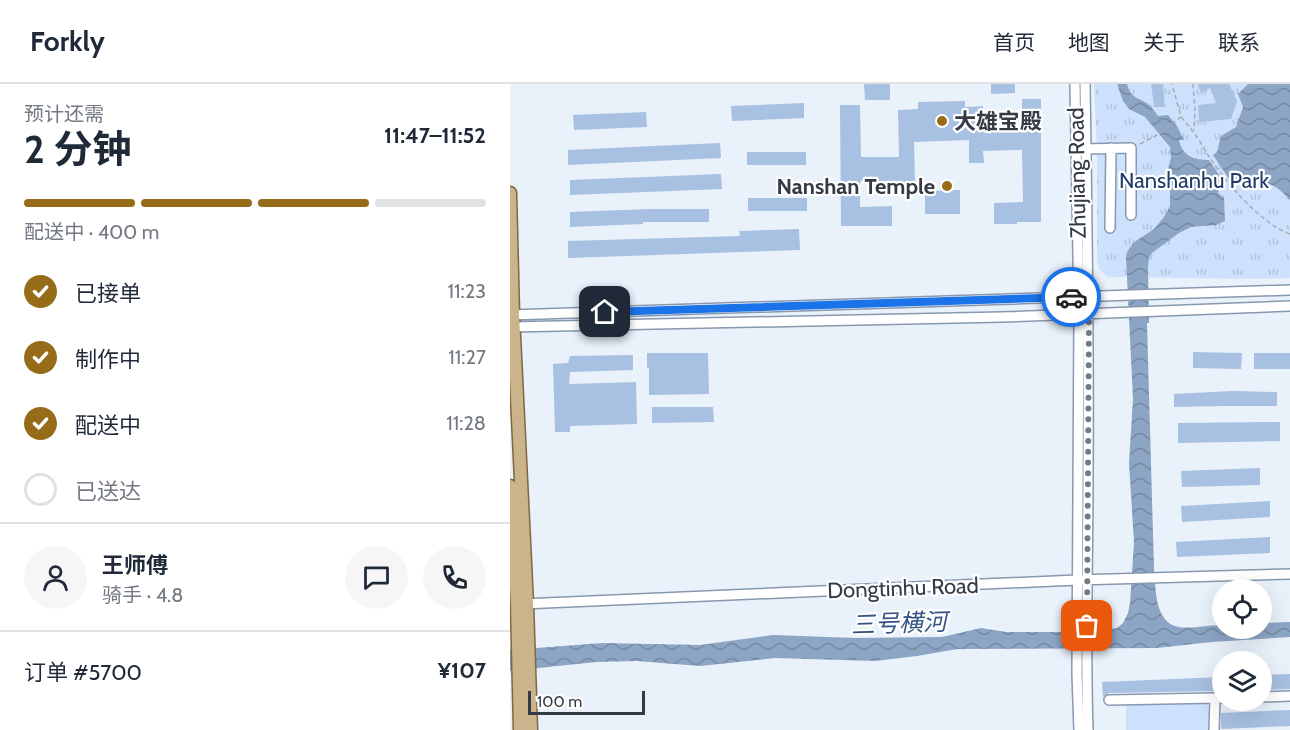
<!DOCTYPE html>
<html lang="zh">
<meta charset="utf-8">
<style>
:root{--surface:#fff;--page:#f6f6f7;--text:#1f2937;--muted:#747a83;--line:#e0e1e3;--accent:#976c19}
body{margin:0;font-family:Cabin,"Noto Sans SC",sans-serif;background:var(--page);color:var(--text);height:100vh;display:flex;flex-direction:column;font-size:22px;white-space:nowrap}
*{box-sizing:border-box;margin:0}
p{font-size:20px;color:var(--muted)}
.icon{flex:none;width:33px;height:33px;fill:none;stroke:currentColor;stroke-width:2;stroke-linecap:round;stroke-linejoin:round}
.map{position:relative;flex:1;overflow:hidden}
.drawer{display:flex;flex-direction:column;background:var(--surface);width:510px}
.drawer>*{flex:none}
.tools{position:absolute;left:702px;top:495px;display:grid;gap:12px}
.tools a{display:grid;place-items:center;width:60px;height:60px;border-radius:50%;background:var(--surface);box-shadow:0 6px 24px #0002;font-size:30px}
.scale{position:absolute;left:18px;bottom:15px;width:117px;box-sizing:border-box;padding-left:6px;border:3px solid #343b45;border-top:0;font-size:16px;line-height:21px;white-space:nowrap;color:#343b45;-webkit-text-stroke:4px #fff;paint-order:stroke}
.pin{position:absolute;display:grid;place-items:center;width:51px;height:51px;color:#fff;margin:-26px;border-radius:12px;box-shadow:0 3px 9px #0006}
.courier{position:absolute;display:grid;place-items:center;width:60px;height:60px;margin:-30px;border:4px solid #1a73e8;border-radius:50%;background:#fff;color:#222;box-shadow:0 2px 8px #0007}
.overview em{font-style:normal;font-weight:700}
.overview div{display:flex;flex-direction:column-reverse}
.overview{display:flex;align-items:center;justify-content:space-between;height:102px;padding:0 24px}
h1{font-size:39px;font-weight:700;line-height:45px}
.bar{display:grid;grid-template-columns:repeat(4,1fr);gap:9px 6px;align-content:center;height:72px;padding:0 24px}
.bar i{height:8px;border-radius:4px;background:var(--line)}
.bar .current{background:var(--accent)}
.bar p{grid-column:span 4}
.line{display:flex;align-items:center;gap:15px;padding:0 24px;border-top:2px solid var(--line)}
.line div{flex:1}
.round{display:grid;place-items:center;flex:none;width:63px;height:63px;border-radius:32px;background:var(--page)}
ol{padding:0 24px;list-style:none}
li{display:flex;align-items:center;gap:18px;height:66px}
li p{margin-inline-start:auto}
li .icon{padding:6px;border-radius:50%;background:var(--accent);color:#fff;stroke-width:4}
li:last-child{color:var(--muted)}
li i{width:33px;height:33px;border:3px solid var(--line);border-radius:50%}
header{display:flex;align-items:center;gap:36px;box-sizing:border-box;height:84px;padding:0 30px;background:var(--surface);border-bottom:2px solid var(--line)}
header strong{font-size:28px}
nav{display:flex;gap:33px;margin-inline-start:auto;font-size:21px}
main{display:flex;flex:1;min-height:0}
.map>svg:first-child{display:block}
.green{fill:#cde1fc}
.park{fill:url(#park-tufts)}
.water{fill:url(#water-waves)}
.building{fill:#a8c0e1}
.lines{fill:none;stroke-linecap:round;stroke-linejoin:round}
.minor-casing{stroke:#8898af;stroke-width:12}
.major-casing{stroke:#7f6840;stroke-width:15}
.path{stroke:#a3abb5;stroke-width:1.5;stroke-dasharray:4.5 3;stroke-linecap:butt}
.minor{stroke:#fff;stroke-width:9}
.major{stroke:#cbb38b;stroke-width:12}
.done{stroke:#737b85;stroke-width:6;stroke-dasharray:0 10.8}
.route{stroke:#1a73e8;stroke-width:8}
.poi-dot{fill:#976c19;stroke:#fff;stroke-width:2}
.labels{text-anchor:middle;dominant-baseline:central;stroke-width:4.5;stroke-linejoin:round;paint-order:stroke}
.poi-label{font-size:22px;font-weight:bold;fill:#343b45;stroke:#fff;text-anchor:start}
.street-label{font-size:22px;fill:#343b45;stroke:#fff}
.park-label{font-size:22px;fill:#1d3d68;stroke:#fff}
.water-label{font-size:24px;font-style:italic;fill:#355583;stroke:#fff}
</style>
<header>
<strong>Forkly</strong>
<nav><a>首页</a><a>地图</a><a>关于</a><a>联系</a></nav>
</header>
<main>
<section class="drawer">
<div class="overview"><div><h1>2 分钟</h1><p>预计还需</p></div><em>11:47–11:52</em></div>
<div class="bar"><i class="current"></i><i class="current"></i><i class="current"></i><i></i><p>配送中 · 400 m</p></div>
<ol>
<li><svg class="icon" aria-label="check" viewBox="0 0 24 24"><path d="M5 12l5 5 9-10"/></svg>已接单<p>11:23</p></li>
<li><svg class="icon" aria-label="check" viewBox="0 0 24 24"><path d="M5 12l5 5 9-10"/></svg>制作中<p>11:27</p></li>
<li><svg class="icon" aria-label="check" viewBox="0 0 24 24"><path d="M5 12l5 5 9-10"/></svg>配送中<p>11:28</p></li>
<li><i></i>已送达</li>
</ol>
<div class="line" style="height:108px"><a class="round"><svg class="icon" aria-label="person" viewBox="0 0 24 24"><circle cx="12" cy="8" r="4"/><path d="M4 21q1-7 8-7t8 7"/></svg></a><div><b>王师傅</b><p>骑手 · 4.8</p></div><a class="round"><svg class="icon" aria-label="chat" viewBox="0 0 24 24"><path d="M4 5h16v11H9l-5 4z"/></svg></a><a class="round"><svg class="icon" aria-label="phone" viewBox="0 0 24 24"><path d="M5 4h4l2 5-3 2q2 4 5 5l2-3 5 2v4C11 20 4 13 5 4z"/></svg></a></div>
<div class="line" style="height:78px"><div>订单 #5700</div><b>¥107</b></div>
</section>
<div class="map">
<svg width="780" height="646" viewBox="0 0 780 646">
<defs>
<pattern id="park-tufts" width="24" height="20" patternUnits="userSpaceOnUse" patternTransform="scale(1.5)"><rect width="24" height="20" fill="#cde1fc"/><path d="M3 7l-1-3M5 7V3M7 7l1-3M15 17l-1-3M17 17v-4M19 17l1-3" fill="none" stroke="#b1c2d9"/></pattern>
<pattern id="water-waves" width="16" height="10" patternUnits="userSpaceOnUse" patternTransform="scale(1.5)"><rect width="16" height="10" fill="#8da5c5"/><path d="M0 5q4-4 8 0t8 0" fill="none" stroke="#7488a2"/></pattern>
</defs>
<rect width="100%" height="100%" fill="#e9f1fb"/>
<path class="green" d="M616,616H698V646H616Z"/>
<path class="park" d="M584,0H780V194C719,196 659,193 598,193L589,185L587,175V67Z"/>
<path class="water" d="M607,0H617C621,15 628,13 638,20C642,23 645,28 648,32L658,31L667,42L674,56H669C672,72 684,76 699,76L714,98L710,103L708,109L714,114L715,137L706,141L681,143L669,149L642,169L639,174L638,183L639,239H637L644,485C646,504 644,539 669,543C680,545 700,541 712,541V544H752V539L780,538V553L702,558L647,564L448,565L407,572L365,577L265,574L190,582L127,577L86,578L0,587V566L93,559L190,561L263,551L346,554L432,553L471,544L496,548H554L599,546L607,544L613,539L618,529L620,519L624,458L619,379L623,315L616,173L617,168L623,159L644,145L654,133L660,122V107L658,94V85L661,74L660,63L635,33L619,25L613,17Z
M738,0H780V116C761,95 746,94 719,95L703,71L707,68L711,52L726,43L733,23L728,10Z"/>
<path class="building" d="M354,0H380V16H355Z
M481,0H505V9L481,10Z
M641,0H653L655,23H644Z
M687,0H719L727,17L721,35L689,38L688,21L706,19L700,4L691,9Z
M512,15H531V138H507V140H484V119L513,118L512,66L473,67L474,79H459V56L404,58L405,99H390V97H350V123L382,122V142H331L330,21H350L351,73H389L388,26L408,25V18L455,17V23L473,22V44H512Z
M294,19V34L222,37L221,22Z
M136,28L137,43L64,46L63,31Z
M210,59L211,74L58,81V66Z
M237,68H296V81H237Z
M211,90L212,105L60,111V96Z
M450,106V130H415V107Z
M238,114H297V127H238Z
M140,125H199V138H133V140L60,143V128Z
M289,145L290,166L58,174V157L230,152L229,147Z
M683,268L732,269L731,285L683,284Z
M137,269H198L199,310L139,311V284H137Z
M744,269H780V285H744Z
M123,271V286L60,288L59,300L126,298L127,340L60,342V348H45L43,280L58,279L60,272Z
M722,307L767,308V322H716L664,323V310Z
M142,323H203L204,338L142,339Z
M770,338V357L668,359V339Z
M750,384V401L672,403L671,387Z
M760,417V433L672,438L671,422Z
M760,453V469L667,473L666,458Z
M780,590V605L753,606L752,591Z
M712,593V607L599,609L593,613L592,598Z
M780,626V642L711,645V629Z"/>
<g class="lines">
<g class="minor-casing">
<path id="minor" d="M565,0L569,229L567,590L569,646
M575,0C577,129 579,258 578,387C578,473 575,560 578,646
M572,65L621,64V131
M600,144L601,64
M0,231L780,206
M0,243L492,233L780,222
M12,520L567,496L780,490
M752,613L780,612
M599,616L705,614
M704,646L705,614H712"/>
</g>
<g class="major-casing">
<path id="major" d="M0,109L3,231L17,520L21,646
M0,402L7,520L10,646"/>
</g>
<path class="path" d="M683,0L685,26L684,46
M671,33C683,46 689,56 698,71C715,96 735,121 760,139C766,144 773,147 780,150
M630,60L647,51L671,33L662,0"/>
<use href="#minor" class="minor"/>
<use href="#major" class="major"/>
</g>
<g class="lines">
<path class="done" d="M561,213L578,212L579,229L577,542"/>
<path class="route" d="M95,228L561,213"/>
</g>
<g class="poi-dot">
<circle cx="432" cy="37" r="6"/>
<circle cx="437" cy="102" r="6"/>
</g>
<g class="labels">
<g class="poi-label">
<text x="444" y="37">大雄宝殿</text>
<text x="425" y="102" text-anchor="end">Nanshan Temple</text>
</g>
<g class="street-label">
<text transform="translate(567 89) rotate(-91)">Zhujiang Road</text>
<text transform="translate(393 504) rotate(-2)">Dongtinhu Road</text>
</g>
<g class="park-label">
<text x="684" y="96">Nanshanhu Park</text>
</g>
<g class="water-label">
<text transform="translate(389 539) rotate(-2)">三号横河</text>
</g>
</g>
</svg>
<div class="tools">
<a><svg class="icon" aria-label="locate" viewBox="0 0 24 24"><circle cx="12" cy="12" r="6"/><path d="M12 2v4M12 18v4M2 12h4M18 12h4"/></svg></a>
<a><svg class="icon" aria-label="layers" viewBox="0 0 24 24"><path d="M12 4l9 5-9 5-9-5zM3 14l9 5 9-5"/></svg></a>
</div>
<div class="scale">100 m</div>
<div class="pin" style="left:577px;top:542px;background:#ea580c"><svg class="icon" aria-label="bag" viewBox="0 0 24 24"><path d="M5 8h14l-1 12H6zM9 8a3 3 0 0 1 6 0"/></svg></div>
<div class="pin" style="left:95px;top:228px;background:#1f2937"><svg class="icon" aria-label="home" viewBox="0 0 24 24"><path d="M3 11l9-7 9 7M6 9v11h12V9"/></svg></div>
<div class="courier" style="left:561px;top:213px"><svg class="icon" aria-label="car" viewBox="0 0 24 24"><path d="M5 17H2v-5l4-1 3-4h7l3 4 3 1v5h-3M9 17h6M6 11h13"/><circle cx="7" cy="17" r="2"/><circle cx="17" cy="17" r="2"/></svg></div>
</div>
</main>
